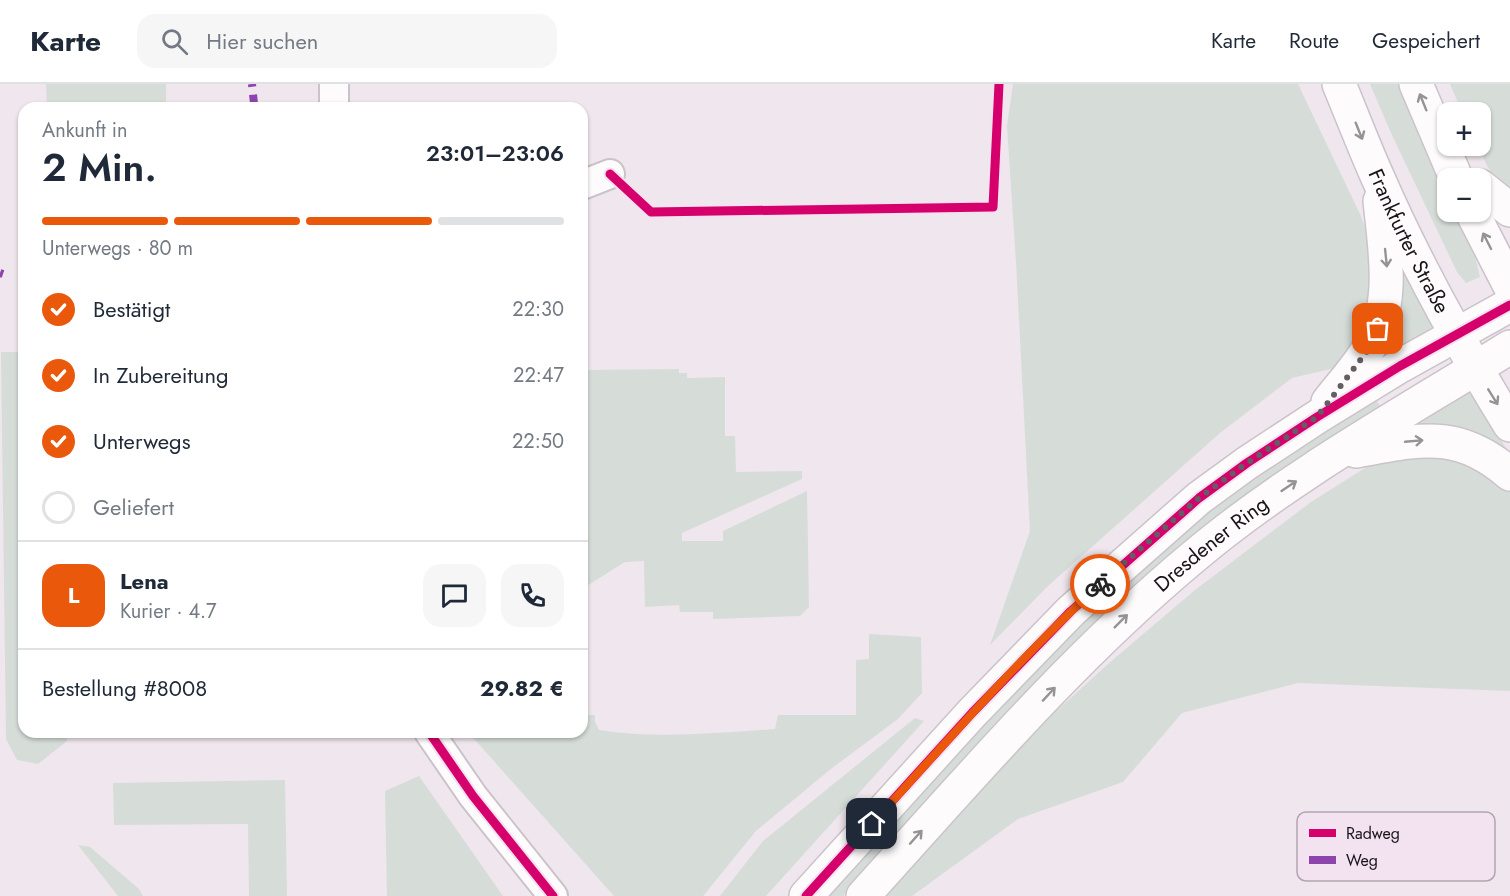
<!DOCTYPE html>
<html lang="de">
<meta charset="utf-8">
<style>
:root{--surface:#fff;--page:#f6f6f7;--text:#1f2937;--muted:#747a83;--line:#e0e1e3;--accent:#ea580c}
body{margin:0;font-family:Jost,sans-serif;background:var(--page);color:var(--text);height:100vh;display:flex;flex-direction:column;font-size:22px;white-space:nowrap}
*{box-sizing:border-box;margin:0}
p{font-size:20px;color:var(--muted)}
.icon{flex:none;width:33px;height:33px;fill:none;stroke:currentColor;stroke-width:2;stroke-linecap:round;stroke-linejoin:round}
.map{position:relative;flex:1;overflow:hidden}
.drawer{position:absolute;left:18px;top:18px;width:570px;height:636px;display:flex;flex-direction:column;background:var(--surface);border-radius:18px;box-shadow:0 2px 4px #0004}
.drawer>*{flex:none}
.tools{position:absolute;left:1437px;top:18px;display:grid;gap:12px}
.tools a{display:grid;place-items:center;width:54px;height:54px;border-radius:12px;background:var(--surface);box-shadow:0 2px 4px #0004;font-size:30px}
.pin{position:absolute;display:grid;place-items:center;width:51px;height:51px;color:#fff;margin:-26px;border-radius:12px;box-shadow:0 3px 9px #0006}
.courier{position:absolute;display:grid;place-items:center;width:60px;height:60px;margin:-30px;border:4px solid #ea580c;border-radius:50%;background:#fff;color:#222;box-shadow:0 2px 8px #0007}
.overview em{font-style:normal;font-weight:600}
.overview div{display:flex;flex-direction:column-reverse}
.overview{display:flex;align-items:center;justify-content:space-between;height:102px;padding:0 24px}
h1{font-size:39px;font-weight:600;line-height:45px}
.bar{display:grid;grid-template-columns:repeat(4,1fr);gap:9px 6px;align-content:center;height:72px;padding:0 24px}
.bar i{height:8px;border-radius:4px;background:var(--line)}
.bar .on{background:var(--accent)}
.bar p{grid-column:span 4}
.line{display:flex;align-items:center;gap:15px;padding:0 24px;border-top:2px solid var(--line)}
.line div{flex:1}
.round{display:grid;place-items:center;flex:none;width:63px;height:63px;border-radius:18px;background:var(--page)}
ol{padding:0 24px;list-style:none}
li{display:flex;align-items:center;gap:18px;height:66px}
li p{margin-inline-start:auto}
li .icon{padding:6px;border-radius:50%;background:var(--accent);color:#fff;stroke-width:4}
li:last-child{color:var(--muted)}
li i{width:33px;height:33px;border:3px solid var(--line);border-radius:50%}
header{display:flex;align-items:center;gap:36px;box-sizing:border-box;height:84px;padding:0 30px;background:var(--surface);border-bottom:2px solid var(--line)}
header strong{font-size:28px}
nav{display:flex;gap:33px;margin-inline-start:auto;font-size:21px}
.search{width:420px;height:54px;background:var(--page);display:flex;align-items:center;gap:15px;box-sizing:border-box;padding:0 21px;border-radius:18px;color:var(--muted);font-size:22px}
.map>svg:first-child{display:block}
.green{fill:#d6ddd8}
.lines{fill:none;stroke-linecap:round;stroke-linejoin:round}
.minor-casing{stroke:#cbc3ca;stroke-width:32}
.tertiary-casing{stroke:#cbc3ca;stroke-width:36}
.minor{stroke:#fdfbfc;stroke-width:28}
.tertiary{stroke:#fdfbfc;stroke-width:33}
.quiet{stroke:#8e44ad;stroke-width:8;stroke-dasharray:15 8;stroke-linecap:butt}
.cycleway-casing{stroke:#f3e3f1;stroke-width:13}
.cycleway{stroke:#d6006c;stroke-width:9}
.oneway{stroke:#969395}
.done{stroke:#645d63;stroke-width:6;stroke-dasharray:0 10.8}
.route{stroke:#ea580c;stroke-width:8}
.labels{text-anchor:middle;dominant-baseline:central;stroke-width:4.5;stroke-linejoin:round;paint-order:stroke}
.street-label{font-size:21px;fill:#181318;stroke:#f3e3f1}
.key{fill:#f3e3f1;stroke:#b1a5b0;stroke-width:1.5}
.key-label{font-size:16px;fill:#181318}
</style>
<header>
<strong>Karte</strong>
<div class="search"><svg class="icon" aria-label="search" viewBox="0 0 24 24"><circle cx="10" cy="10" r="6"/><path d="M15 15l6 6"/></svg>Hier suchen</div>
<nav><a>Karte</a><a>Route</a><a>Gespeichert</a></nav>
</header>
<div class="map">
<svg width="1510" height="812" viewBox="0 0 1510 812">
<rect width="100%" height="100%" fill="#f0e6ee"/>
<path class="green" d="M46,0H166V24H47Z
M1013,0H1298L1360,130L1370,157V240L1335,284L1292,294L1220,349L1048,502L990,561L1030,447L1016,178L1007,42Z
M1370,0H1400L1447,110L1448,128H1456L1474,168L1480,193L1466,199L1457,188L1391,49Z
M1450,0H1510V111L1496,99L1477,62H1480V28H1462Z
M1405,191L1435,245L1379,277L1398,195Z
M1,268H24V648H67V657L38,680L17,676L6,655Z
M679,285V289H687V294L725,293V352H735L736,388L802,387V395L682,449V457H723V447L807,407L809,523L800,532L713,535V528H680L679,521L645,523L644,477L625,478L582,505V286Z
M1470,305L1509,369L1407,342Z
M1375,314L1382,325L985,657L843,812H825L978,645L1081,537L1230,408Z
M1459,368L1510,402V607L1298,599L1182,629L1123,698L1018,735L912,812H881L1007,672L1109,579L1195,506L1311,418L1376,377Z
M869,550L921,553L922,609L898,635L832,684L756,747L703,812H614L468,648H582V631H595V638L599,646C657,655 716,649 775,645L778,631H856V576L869,575Z
M915,634L924,637L766,812H720L763,757Z
M419,692L503,812H387L385,707Z
M285,696L287,812H249L248,740L114,741L113,699Z
M78,761L90,763L139,805L143,812H118Z"/>
<g class="lines">
<g class="minor-casing">
<path id="minor" d="M334,24V0
M582,101L610,90
M429,648L473,712L553,812"/>
</g>
<g class="tertiary-casing">
<g id="tertiary">
<path id="s1" d="M1339,0C1352,31 1364,63 1378,94C1415,179 1461,262 1510,341"/>
<path d="M1416,0L1456,94"/>
<path d="M1480,102L1510,126"/>
<path d="M1472,128L1510,202"/>
<path d="M1328,318C1341,301 1356,285 1367,267C1396,222 1385,167 1380,117"/>
<path d="M1356,367C1419,356 1457,344 1510,390"/>
<path d="M806,812L972,629L1071,527L1199,414L1247,379L1317,333L1400,282L1510,221"/>
<path id="s2" d="M863,812C968,696 1071,575 1192,474C1289,392 1403,330 1510,263"/>
</g>
</g>
<use href="#minor" class="minor"/>
<use href="#tertiary" class="tertiary"/>
<path class="quiet" d="M250,24L254,20L252,0
M0,189L3,190"/>
<g class="cycleway-casing">
<path id="cycleway" d="M610,90L651,128L993,123L999,0
M429,648L473,712L553,812
M806,812L972,629L1071,527L1199,414L1247,379L1317,333L1400,282L1510,221"/>
</g>
<use href="#cycleway" class="cycleway"/>
</g>
<defs><path id="oneway-shaft" d="M-6 0H5M1.5-3L5.5 0L1.5 3" fill="none" stroke-width="1.6" stroke-linecap="round" stroke-linejoin="round" transform="scale(1.5)"/></defs>
<g class="oneway">
<use href="#oneway-shaft" transform="translate(1423 18) rotate(-112)"/>
<use href="#oneway-shaft" transform="translate(1359 47) rotate(68)"/>
<use href="#oneway-shaft" transform="translate(1487 157) rotate(-117)"/>
<use href="#oneway-shaft" transform="translate(1386 174) rotate(84)"/>
<use href="#oneway-shaft" transform="translate(1493 313) rotate(58)"/>
<use href="#oneway-shaft" transform="translate(1414 357) rotate(-5)"/>
<use href="#oneway-shaft" transform="translate(1289 402) rotate(-34)"/>
<use href="#oneway-shaft" transform="translate(1121 537) rotate(-45)"/>
<use href="#oneway-shaft" transform="translate(1049 610) rotate(-47)"/>
<use href="#oneway-shaft" transform="translate(916 753) rotate(-48)"/>
</g>
<g class="lines">
<path class="done" d="M1100,500L1199,414L1247,379L1317,333L1368,266L1378,245"/>
<path class="route" d="M872,740C946,658 1019,575 1100,500"/>
</g>
<g class="labels">
<g class="street-label">
<text stroke="none"><textPath href="#s1" startOffset="172">Frankfurter Straße</textPath></text>
<text stroke="none"><textPath href="#s2" startOffset="496">Dresdener Ring</textPath></text>
</g>
</g>
<rect x="1297" y="728" width="198" height="69" rx="9" class="key"/>
<rect x="1309" y="745" width="27" height="8" fill="#d6006c"/>
<rect x="1309" y="772" width="27" height="8" fill="#8e44ad"/>
<g class="key-label">
<text x="1346" y="755">Radweg</text>
<text x="1346" y="782">Weg</text>
</g>
</svg>
<div class="tools">
<a>+</a>
<a>−</a>
</div>
<div class="pin" style="left:1378px;top:245px;background:#ea580c"><svg class="icon" aria-label="bag" viewBox="0 0 24 24"><path d="M5 8h14l-1 12H6zM9 8a3 3 0 0 1 6 0"/></svg></div>
<div class="pin" style="left:872px;top:740px;background:#1f2937"><svg class="icon" aria-label="home" viewBox="0 0 24 24"><path d="M3 11l9-7 9 7M6 9v11h12V9"/></svg></div>
<div class="courier" style="left:1100px;top:500px"><svg class="icon" aria-label="bike" viewBox="0 0 24 24"><circle cx="6" cy="16" r="4"/><circle cx="18" cy="16" r="4"/><path d="M6 16l4-8h5l3 8M10 8l3 8H6M13 5h3"/></svg></div>
<section class="drawer">
<div class="overview"><div><h1>2 Min.</h1><p>Ankunft in</p></div><em>23:01–23:06</em></div>
<div class="bar"><i class="on"></i><i class="on"></i><i class="on"></i><i></i><p>Unterwegs · 80 m</p></div>
<ol>
<li><svg class="icon" aria-label="check" viewBox="0 0 24 24"><path d="M5 12l5 5 9-10"/></svg>Bestätigt<p>22:30</p></li>
<li><svg class="icon" aria-label="check" viewBox="0 0 24 24"><path d="M5 12l5 5 9-10"/></svg>In Zubereitung<p>22:47</p></li>
<li><svg class="icon" aria-label="check" viewBox="0 0 24 24"><path d="M5 12l5 5 9-10"/></svg>Unterwegs<p>22:50</p></li>
<li><i></i>Geliefert</li>
</ol>
<div class="line" style="height:108px"><b class="round" style="background:var(--accent);color:#fff">L</b><div><b>Lena</b><p>Kurier · 4.7</p></div><a class="round"><svg class="icon" aria-label="chat" viewBox="0 0 24 24"><path d="M4 5h16v11H9l-5 4z"/></svg></a><a class="round"><svg class="icon" aria-label="phone" viewBox="0 0 24 24"><path d="M5 4h4l2 5-3 2q2 4 5 5l2-3 5 2v4C11 20 4 13 5 4z"/></svg></a></div>
<div class="line" style="height:78px"><div>Bestellung #8008</div><b>29.82 €</b></div>
</section>
</div>
